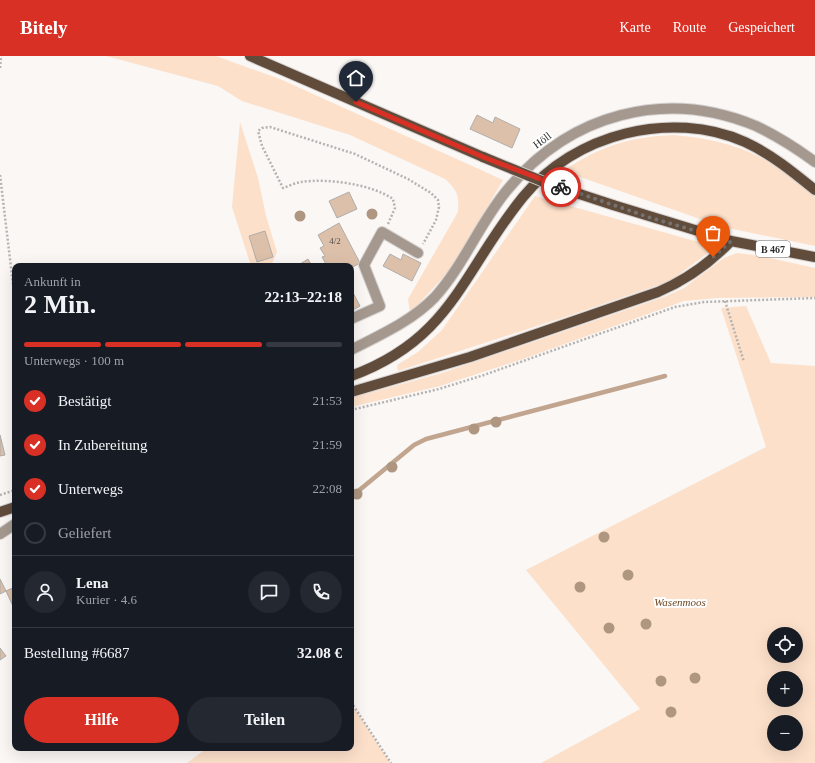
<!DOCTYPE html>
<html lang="de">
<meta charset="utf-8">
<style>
:root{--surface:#171b24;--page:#242831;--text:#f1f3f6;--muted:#9ea1a6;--line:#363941;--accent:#d93025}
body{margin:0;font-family:Georgia,serif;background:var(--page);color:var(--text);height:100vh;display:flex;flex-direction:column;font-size:15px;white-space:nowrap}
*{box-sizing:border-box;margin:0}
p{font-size:13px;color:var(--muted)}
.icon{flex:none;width:22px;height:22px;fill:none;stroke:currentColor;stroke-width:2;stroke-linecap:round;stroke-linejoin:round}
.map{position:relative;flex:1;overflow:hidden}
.details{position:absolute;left:12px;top:207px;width:342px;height:488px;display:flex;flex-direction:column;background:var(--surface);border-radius:8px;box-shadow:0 4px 16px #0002}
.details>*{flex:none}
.tools{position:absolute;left:767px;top:571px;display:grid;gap:8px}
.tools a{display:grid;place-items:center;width:36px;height:36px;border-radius:50%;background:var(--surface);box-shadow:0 4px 16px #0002;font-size:20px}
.pin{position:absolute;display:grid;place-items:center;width:34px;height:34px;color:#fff;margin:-41px -17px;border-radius:50% 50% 50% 0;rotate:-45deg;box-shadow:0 0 4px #0007}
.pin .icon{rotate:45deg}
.courier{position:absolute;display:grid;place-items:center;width:40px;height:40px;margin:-20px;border:3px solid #d93025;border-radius:50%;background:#fff;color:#222;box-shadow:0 1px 5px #0007}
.summary em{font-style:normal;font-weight:700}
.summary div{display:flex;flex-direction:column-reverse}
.summary{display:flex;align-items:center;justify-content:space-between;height:68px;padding:0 12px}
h1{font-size:26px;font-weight:700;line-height:30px}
.bar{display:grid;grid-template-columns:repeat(4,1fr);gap:6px 4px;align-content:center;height:48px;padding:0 12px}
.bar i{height:5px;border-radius:3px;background:var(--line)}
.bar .selected{background:var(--accent)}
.bar p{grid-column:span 4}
.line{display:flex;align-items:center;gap:10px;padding:0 12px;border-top:1px solid var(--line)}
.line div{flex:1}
.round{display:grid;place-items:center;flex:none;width:42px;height:42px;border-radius:21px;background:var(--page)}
ol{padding:0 12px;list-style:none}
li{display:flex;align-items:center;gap:12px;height:44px}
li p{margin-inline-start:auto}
li .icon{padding:4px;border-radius:50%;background:var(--accent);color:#fff;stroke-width:4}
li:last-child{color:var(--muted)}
li i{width:22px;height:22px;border:2px solid var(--line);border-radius:50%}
.action{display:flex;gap:8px;margin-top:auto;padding:8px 12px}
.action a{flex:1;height:46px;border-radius:24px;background:var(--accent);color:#fff;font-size:16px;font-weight:700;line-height:46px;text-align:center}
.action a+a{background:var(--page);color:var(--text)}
header{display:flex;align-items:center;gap:24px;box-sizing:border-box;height:56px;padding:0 20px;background:var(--accent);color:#fff}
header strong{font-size:19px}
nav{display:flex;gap:22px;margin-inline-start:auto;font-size:14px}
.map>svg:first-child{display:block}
.green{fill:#fce0ca;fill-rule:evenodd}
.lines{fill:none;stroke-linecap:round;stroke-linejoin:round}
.stream{stroke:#c1a58f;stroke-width:4.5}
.building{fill:#ddc0a9;stroke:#b0adab}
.minor-casing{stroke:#d5d2d1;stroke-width:12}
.major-casing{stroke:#d5d2d1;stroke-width:12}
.path{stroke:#b5b3b1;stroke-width:2.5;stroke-dasharray:2 2;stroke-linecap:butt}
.minor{stroke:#a5998f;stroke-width:10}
.major{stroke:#614c3b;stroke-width:10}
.major-bridge-casing{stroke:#d5d2d1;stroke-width:12;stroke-linecap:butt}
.major-bridge{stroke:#614c3b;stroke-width:10}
.tree{fill:#ae9681}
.done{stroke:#757372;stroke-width:4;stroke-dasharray:0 7.2}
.route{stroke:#d93025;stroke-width:5}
.labels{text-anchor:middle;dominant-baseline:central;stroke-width:4;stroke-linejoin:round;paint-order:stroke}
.number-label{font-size:9px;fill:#59514a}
.shield{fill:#fff;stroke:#6c6b6b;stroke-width:1}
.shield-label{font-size:10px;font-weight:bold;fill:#2d2c2b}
.street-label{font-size:11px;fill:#2d2c2b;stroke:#fff}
.park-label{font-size:11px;font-style:italic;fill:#6f4622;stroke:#fff}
</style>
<header>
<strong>Bitely</strong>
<nav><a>Karte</a><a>Route</a><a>Gespeichert</a></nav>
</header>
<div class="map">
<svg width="815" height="707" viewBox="0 0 815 707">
<rect width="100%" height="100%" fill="#faf7f5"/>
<path class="green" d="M106,0H216L280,23L503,124L452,212L410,257L408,243L458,156C459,139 458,135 445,123L350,79L242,45L218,30Z
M240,66L258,122L266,160L277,196L271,210H251L232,151Z
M674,79C697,81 727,86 749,96C773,106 794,124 815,141V190L723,171L563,115C601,90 628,81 674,79Z
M535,140L716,191L670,225L568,260L398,315L397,309L418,296L442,274Z
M737,197L761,200L815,212V241L717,242L684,245L523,303L440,330L351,351V342L442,317L664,241L684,232L724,202Z
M746,250L771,307L815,310V707H541L640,653L526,514L766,391L721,252ZM774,578H796V600H774ZM774,622H796V644H774ZM774,666H796V688H774Z
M351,647L390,707H187L207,692H351Z"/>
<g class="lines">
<path class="stream" d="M351,441L414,389L426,383L665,320"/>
</g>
<path class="building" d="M477,59L493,67L495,61L520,73L512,92L470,73Z
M349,136L357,153L337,162L329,145Z
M339,167L360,207L351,212V210H327L322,201L325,200L320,192L324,190L318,179Z
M265,175L273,201L257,206L249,180Z
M390,198L401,204L403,198L421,207L412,225L383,210Z
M308,203L312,210H297Z
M351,233L360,250L351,255Z
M0,379L5,399L0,400Z
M0,523L6,535L0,538Z
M15,531V549L13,550L6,535Z
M0,592L6,600L0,604Z"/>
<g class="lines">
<g class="minor-casing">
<path id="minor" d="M351,263L380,250L364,209L382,176L418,197
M351,294C380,279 412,265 435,241C464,209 480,166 508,133C570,58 665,32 756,70C777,80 796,92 815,106
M0,478L15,468"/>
</g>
<g class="major-casing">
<path id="major" d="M250,0L483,101
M613,149L731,185L815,201
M351,320C452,283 462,216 523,141C574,78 671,53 745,86C771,98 793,116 815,134
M351,336L470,301L658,236C686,224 710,207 731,185
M0,456L15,451"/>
</g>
<path class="path" d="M0,12L1,0
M0,119L15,245
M388,168L395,152L393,143C371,128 327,122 301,126C295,127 289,130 283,132L262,90L258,75L262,72L270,71L355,98L408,123L431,137L438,144L439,151L436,164L423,188
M725,245L744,306
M351,354L439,333L484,319L675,251L704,246L815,242
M0,439L15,434
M351,646L391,707"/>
<use href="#minor" class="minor"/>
<use href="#major" class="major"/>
<g class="major-bridge-casing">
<path id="major-bridge" d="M483,101L549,128L613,149"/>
</g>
<use href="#major-bridge" class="major-bridge"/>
</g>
<g class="tree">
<circle cx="372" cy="158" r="5.5"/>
<circle cx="300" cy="160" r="5.5"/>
<circle cx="496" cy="366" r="5.5"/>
<circle cx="474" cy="373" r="5.5"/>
<circle cx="392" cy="411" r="5.5"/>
<circle cx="357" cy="438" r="5.5"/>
<circle cx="604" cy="481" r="5.5"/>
<circle cx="628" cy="519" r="5.5"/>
<circle cx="580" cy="531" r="5.5"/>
<circle cx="646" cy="568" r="5.5"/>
<circle cx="609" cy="572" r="5.5"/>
<circle cx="695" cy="622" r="5.5"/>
<circle cx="661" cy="625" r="5.5"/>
<circle cx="671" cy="656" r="5.5"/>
</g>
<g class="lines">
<path class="done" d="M561,131L651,162L731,185L713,201"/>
<path class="route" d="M356,46L483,101L561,131"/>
</g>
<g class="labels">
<g class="number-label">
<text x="335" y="185">4/2</text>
</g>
<rect class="shield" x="756" y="185" width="34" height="16" rx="3"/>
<g class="shield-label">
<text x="773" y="193">B 467</text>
</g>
<g class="street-label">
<text transform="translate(542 84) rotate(-37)">Höll</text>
</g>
<g class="park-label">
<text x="680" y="546">Wasenmoos</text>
</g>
</g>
</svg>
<div class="tools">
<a><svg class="icon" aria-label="locate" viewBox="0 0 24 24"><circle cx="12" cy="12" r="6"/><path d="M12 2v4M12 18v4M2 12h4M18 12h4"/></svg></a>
<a>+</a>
<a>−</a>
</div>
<div class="pin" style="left:713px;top:201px;background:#ea580c"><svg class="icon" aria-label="bag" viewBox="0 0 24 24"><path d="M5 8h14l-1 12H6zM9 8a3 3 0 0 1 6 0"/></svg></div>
<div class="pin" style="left:356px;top:46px;background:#1f2937"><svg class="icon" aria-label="home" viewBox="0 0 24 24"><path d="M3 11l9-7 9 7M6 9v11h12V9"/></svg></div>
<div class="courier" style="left:561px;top:131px"><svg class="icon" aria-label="bike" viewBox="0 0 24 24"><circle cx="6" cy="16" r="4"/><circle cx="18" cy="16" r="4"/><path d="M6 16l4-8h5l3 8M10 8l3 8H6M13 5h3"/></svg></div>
<section class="details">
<div class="summary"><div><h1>2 Min.</h1><p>Ankunft in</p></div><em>22:13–22:18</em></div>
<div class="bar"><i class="selected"></i><i class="selected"></i><i class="selected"></i><i></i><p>Unterwegs · 100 m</p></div>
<ol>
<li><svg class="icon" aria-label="check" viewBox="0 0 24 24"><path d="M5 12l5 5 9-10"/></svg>Bestätigt<p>21:53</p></li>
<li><svg class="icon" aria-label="check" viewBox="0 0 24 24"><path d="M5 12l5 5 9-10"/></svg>In Zubereitung<p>21:59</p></li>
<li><svg class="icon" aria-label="check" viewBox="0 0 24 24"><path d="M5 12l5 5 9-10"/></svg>Unterwegs<p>22:08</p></li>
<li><i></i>Geliefert</li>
</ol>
<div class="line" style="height:72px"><a class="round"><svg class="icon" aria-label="person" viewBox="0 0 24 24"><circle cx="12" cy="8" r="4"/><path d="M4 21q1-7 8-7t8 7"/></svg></a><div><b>Lena</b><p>Kurier · 4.6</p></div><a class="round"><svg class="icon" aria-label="chat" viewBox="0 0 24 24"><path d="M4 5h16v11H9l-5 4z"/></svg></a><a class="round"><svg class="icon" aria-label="phone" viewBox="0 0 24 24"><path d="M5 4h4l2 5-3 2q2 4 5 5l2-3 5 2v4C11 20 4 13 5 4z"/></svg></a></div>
<div class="line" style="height:52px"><div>Bestellung #6687</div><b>32.08 €</b></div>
<div class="action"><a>Hilfe</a><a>Teilen</a></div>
</section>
</div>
